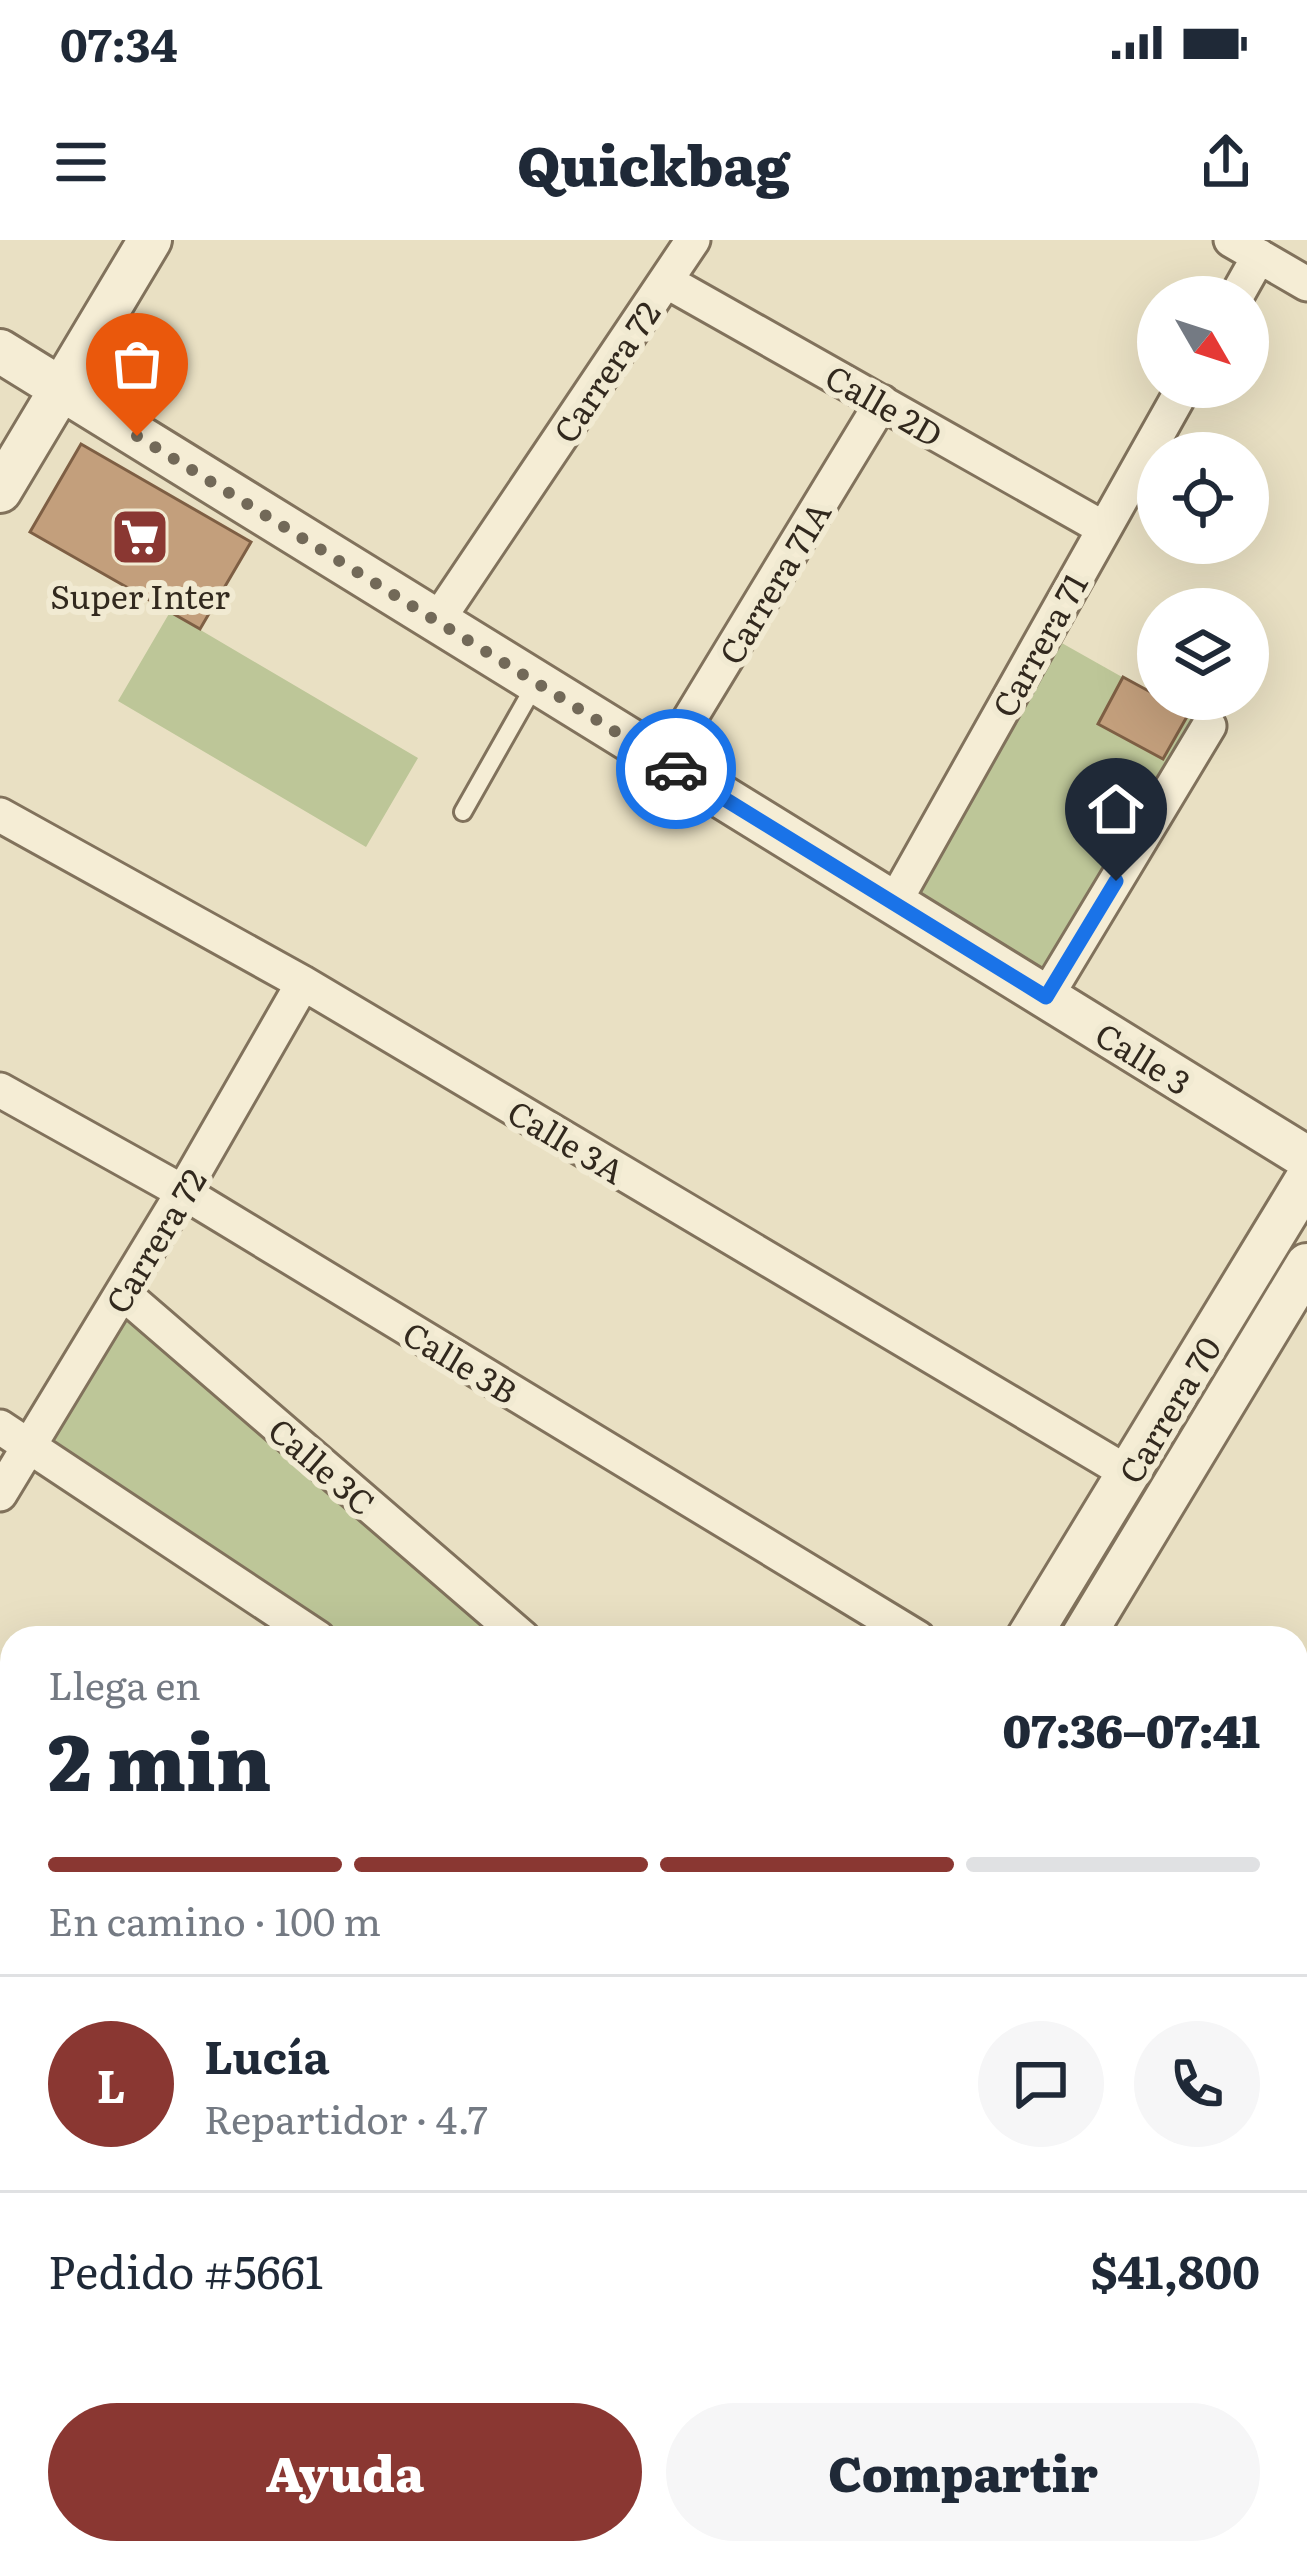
<!DOCTYPE html>
<html lang="es">
<meta charset="utf-8">
<style>
:root{--surface:#fff;--page:#f6f6f7;--text:#1f2937;--muted:#747a83;--line:#e0e1e3;--accent:#8a3732}
body{margin:0;font-family:Literata,serif;background:var(--page);color:var(--text);height:100vh;display:flex;flex-direction:column;font-size:45px;white-space:nowrap}
*{box-sizing:border-box;margin:0}
p{font-size:39px;color:var(--muted)}
.icon{flex:none;width:66px;height:66px;fill:none;stroke:currentColor;stroke-width:2;stroke-linecap:round;stroke-linejoin:round}
.map{position:relative;flex:1;overflow:hidden}
.side{position:absolute;left:0px;top:1386px;width:1308px;height:939px;display:flex;flex-direction:column;background:var(--surface);border-radius:36px 36px 0 0;box-shadow:0 12px 48px #0002}
.side>*{flex:none}
.needle{width:78px;rotate:129deg}
.buttons{position:absolute;left:1137px;top:36px;display:grid;gap:24px}
.buttons a{display:grid;place-items:center;width:132px;height:132px;border-radius:50%;background:var(--surface);box-shadow:0 12px 48px #0002;font-size:60px}
.pin{position:absolute;display:grid;place-items:center;width:102px;height:102px;color:#fff;margin:-123px -51px;border-radius:50% 50% 50% 0;rotate:-45deg;box-shadow:0 0 12px #0007}
.pin .icon{rotate:45deg}
.courier{position:absolute;display:grid;place-items:center;width:120px;height:120px;margin:-60px;border:9px solid #1a73e8;border-radius:50%;background:#fff;color:#222;box-shadow:0 3px 15px #0007}
.overview em{font-style:normal;font-weight:800}
.overview div{display:flex;flex-direction:column-reverse}
.overview{display:flex;align-items:center;justify-content:space-between;height:204px;padding:0 48px}
h1{font-size:78px;font-weight:800;line-height:90px}
.bar{display:grid;grid-template-columns:repeat(4,1fr);gap:18px 12px;align-content:center;height:144px;padding:0 48px}
.bar i{height:15px;border-radius:9px;background:var(--line)}
.bar .current{background:var(--accent)}
.bar p{grid-column:span 4}
.line{display:flex;align-items:center;gap:30px;padding:0 48px;border-top:3px solid var(--line)}
.line div{flex:1}
.round{display:grid;place-items:center;flex:none;width:126px;height:126px;border-radius:63px;background:var(--page)}
.cta{display:flex;gap:24px;margin-top:auto;padding:24px 48px}
.cta a{flex:1;height:138px;border-radius:72px;background:var(--accent);color:#fff;font-size:48px;font-weight:800;line-height:138px;text-align:center}
.cta a+a{background:var(--page);color:var(--text)}
.status{display:flex;justify-content:space-between;align-items:center;height:84px;padding:0 60px;background:var(--surface);direction:ltr}
.status svg{height:33px;fill:currentColor}
header{display:flex;justify-content:space-between;align-items:center;height:156px;padding:0 48px;background:var(--surface);font-size:54px;font-weight:800}
.map>svg:first-child{display:block}
.green{fill:#bdc698}
.building{fill:#c39f7c;stroke:#7e5f44;stroke-width:3}
.lines{fill:none;stroke-linecap:round;stroke-linejoin:round}
.service-casing{stroke:#81725c;stroke-width:22}
.minor-casing{stroke:#81725c;stroke-width:39}
.tertiary-casing{stroke:#81725c;stroke-width:48}
.service{stroke:#f5edd5;stroke-width:16}
.minor{stroke:#f5edd5;stroke-width:33}
.tertiary{stroke:#f5edd5;stroke-width:42}
.done{stroke:#726958;stroke-width:12;stroke-dasharray:0 21.6}
.route{stroke:#1a73e8;stroke-width:15}
.labels{text-anchor:middle;dominant-baseline:central;stroke-width:12;stroke-linejoin:round;paint-order:stroke}
.street-label{font-size:33px;fill:#32291e;stroke:#f1ead2}
.poi-label{font-size:33px;fill:#32291e;stroke:#f1ead2}
</style>
<div class="status"><b>07:34</b><svg viewBox="0 0 49 12"><path d="M0 12V9h3v3zM5 12V6h3v6zM10 12V3h3v9zM15 12V0h3v12zM26 1h20v11H26zM47 4h2v5h-2z"/></svg></div>
<header><svg class="icon" aria-label="menu" viewBox="0 0 24 24"><path d="M4 6h16M4 12h16M4 18h16"/></svg>Quickbag<svg class="icon" aria-label="share" viewBox="0 0 24 24"><path d="M12 15V3M7 8l5-5 5 5M5 13v7h14v-7"/></svg></header>
<div class="map">
<svg width="1307" height="2324" viewBox="0 0 1307 2324">
<rect width="100%" height="100%" fill="#e9e0c3"/>
<path class="green" d="M170,372L418,518L366,607L118,461Z
M1044,393L1209,486L1046,757L894,663Z
M123,1053L523,1398H318L30,1206Z"/>
<path class="building" d="M81,204L251,302L200,389L30,292Z
M1123,437L1189,473L1163,519L1098,484Z
M0,1612L12,1623V1673L9,1677L0,1670Z"/>
<g class="lines">
<g class="service-casing">
<path id="service" d="M463,572L536,443
M0,1933L12,1921"/>
</g>
<g class="minor-casing">
<path id="minor" d="M1231,0L1307,44
M666,41L1103,288
M1236,57L1259,16
M437,381L693,0
M664,521L882,162
M0,575L303,743L1128,1233
M894,663L1184,147
M1046,757L1209,486
M0,850L183,952L918,1398
M123,1053L523,1398
M0,1187L318,1398
M0,1254L183,952L303,743
M1296,1611L1307,1618
M1296,1795L1307,1777
M1296,2030L1307,2037
M0,2128L12,2110
M0,2187L12,2197
M160,2313L173,2324
M1075,2313L1093,2324
M968,2324L975,2313"/>
</g>
<g class="tertiary-casing">
<path id="tertiary" d="M0,111L1307,918
M0,251L150,0
M1028,1398L1307,939
M1082,1398L1307,1025
M466,2324L473,2313
M525,2324L532,2313"/>
</g>
<use href="#service" class="service"/>
<use href="#minor" class="minor"/>
<use href="#tertiary" class="tertiary"/>
</g>
<g class="lines">
<path class="done" d="M137,196L676,529"/>
<path class="route" d="M676,529L1046,757L1116,641"/>
</g>
<defs>
<g id="supermarket-square" transform="scale(3)"><rect x="-9" y="-9" width="18" height="18" rx="4" fill="#8a3732" stroke="#f1ead2"/><path d="M-6-5.5h2.5l.6 2H6L4.5 2H-2.5L-4.4-4H-6ZM-1.5 3.2a1.3 1.3 0 1 0 .1 0ZM3 3.2a1.3 1.3 0 1 0 .1 0Z" fill="#fff"/></g>
</defs>
<g fill-rule="evenodd">
<use href="#supermarket-square" x="140" y="297"/>
</g>
<g class="labels">
<g class="street-label">
<text transform="translate(605 131) rotate(-56)">Carrera 72</text>
<text transform="translate(885 164) rotate(30)">Calle 2D</text>
<text transform="translate(773 342) rotate(-59)">Carrera 71A</text>
<text transform="translate(1038 404) rotate(-61)">Carrera 71</text>
<text transform="translate(1144 817) rotate(32)">Calle 3</text>
<text transform="translate(567 900) rotate(31)">Calle 3A</text>
<text transform="translate(154 1000) rotate(-59)">Carrera 72</text>
<text transform="translate(461 1121) rotate(31)">Calle 3B</text>
<text transform="translate(1168 1169) rotate(-59)">Carrera 70</text>
<text transform="translate(323 1225) rotate(41)">Calle 3C</text>
</g>
<g class="poi-label">
<text x="140" y="354">Super Inter</text>
</g>
</g>
</svg>
<div class="buttons">
<a><svg class="needle" viewBox="-14 -14 28 28"><path d="M0-13l5 13h-10z" fill="#e53935"/><path d="M0 13l5-13h-10z" fill="#747a83"/></svg></a>
<a><svg class="icon" aria-label="locate" viewBox="0 0 24 24"><circle cx="12" cy="12" r="6"/><path d="M12 2v4M12 18v4M2 12h4M18 12h4"/></svg></a>
<a><svg class="icon" aria-label="layers" viewBox="0 0 24 24"><path d="M12 4l9 5-9 5-9-5zM3 14l9 5 9-5"/></svg></a>
</div>
<div class="pin" style="left:137px;top:196px;background:#ea580c"><svg class="icon" aria-label="bag" viewBox="0 0 24 24"><path d="M5 8h14l-1 12H6zM9 8a3 3 0 0 1 6 0"/></svg></div>
<div class="pin" style="left:1116px;top:641px;background:#1f2937"><svg class="icon" aria-label="home" viewBox="0 0 24 24"><path d="M3 11l9-7 9 7M6 9v11h12V9"/></svg></div>
<div class="courier" style="left:676px;top:529px"><svg class="icon" aria-label="car" viewBox="0 0 24 24"><path d="M5 17H2v-5l4-1 3-4h7l3 4 3 1v5h-3M9 17h6M6 11h13"/><circle cx="7" cy="17" r="2"/><circle cx="17" cy="17" r="2"/></svg></div>
<section class="side">
<div class="overview"><div><h1>2 min</h1><p>Llega en</p></div><em>07:36–07:41</em></div>
<div class="bar"><i class="current"></i><i class="current"></i><i class="current"></i><i></i><p>En camino · 100 m</p></div>
<div class="line" style="height:216px"><b class="round" style="background:var(--accent);color:#fff">L</b><div><b>Lucía</b><p>Repartidor · 4.7</p></div><a class="round"><svg class="icon" aria-label="chat" viewBox="0 0 24 24"><path d="M4 5h16v11H9l-5 4z"/></svg></a><a class="round"><svg class="icon" aria-label="phone" viewBox="0 0 24 24"><path d="M5 4h4l2 5-3 2q2 4 5 5l2-3 5 2v4C11 20 4 13 5 4z"/></svg></a></div>
<div class="line" style="height:156px"><div>Pedido #5661</div><b>$41,800</b></div>
<div class="cta"><a>Ayuda</a><a>Compartir</a></div>
</section>
</div>
